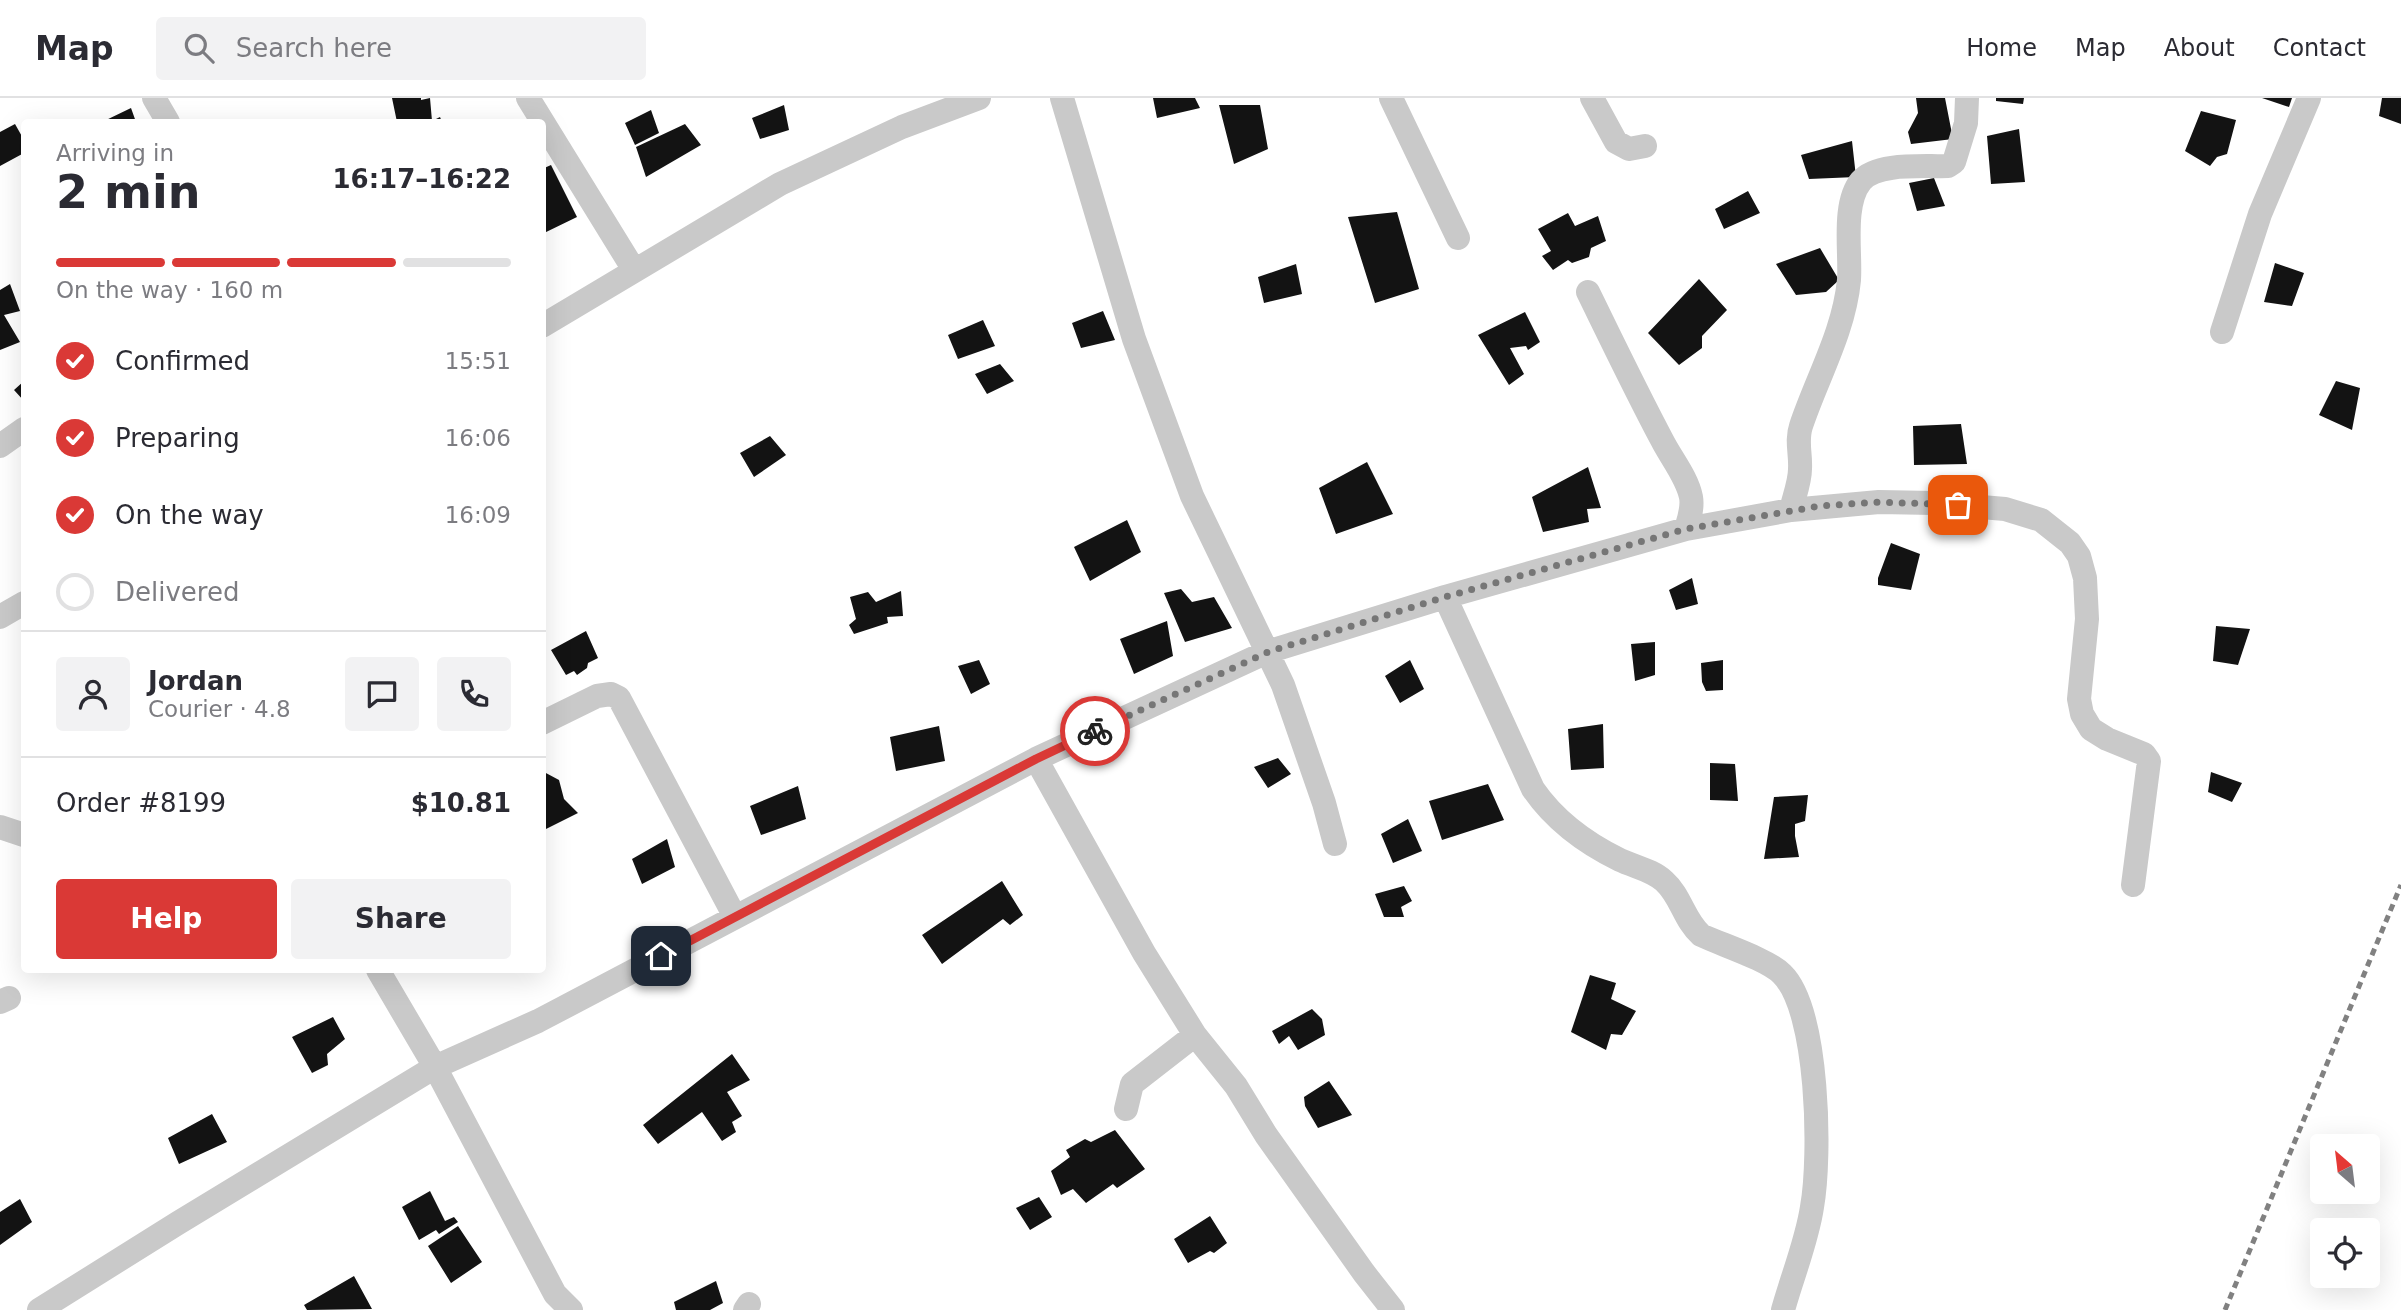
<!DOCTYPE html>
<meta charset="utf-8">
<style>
:root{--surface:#fff;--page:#f2f2f3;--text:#2b2b33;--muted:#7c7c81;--line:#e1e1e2;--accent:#da3936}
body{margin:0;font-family:"DejaVu Sans",sans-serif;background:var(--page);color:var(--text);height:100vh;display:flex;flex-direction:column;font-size:26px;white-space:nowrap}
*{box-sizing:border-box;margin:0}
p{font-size:23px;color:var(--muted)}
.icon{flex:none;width:38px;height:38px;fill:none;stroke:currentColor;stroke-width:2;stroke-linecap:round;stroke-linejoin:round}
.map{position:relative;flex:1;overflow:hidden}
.side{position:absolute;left:21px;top:21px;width:525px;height:854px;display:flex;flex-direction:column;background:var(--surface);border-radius:7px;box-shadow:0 7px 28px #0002}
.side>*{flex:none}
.needle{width:46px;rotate:332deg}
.buttons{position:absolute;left:2310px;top:1036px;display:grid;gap:14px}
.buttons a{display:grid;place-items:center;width:70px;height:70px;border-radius:7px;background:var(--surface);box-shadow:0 7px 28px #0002;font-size:35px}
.pin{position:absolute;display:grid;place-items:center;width:60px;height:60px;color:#fff;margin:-30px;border-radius:14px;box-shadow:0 4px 10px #0006}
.courier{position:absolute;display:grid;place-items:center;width:70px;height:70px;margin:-35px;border:5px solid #da3936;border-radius:50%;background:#fff;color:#222;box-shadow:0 2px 9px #0007}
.overview em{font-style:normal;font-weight:700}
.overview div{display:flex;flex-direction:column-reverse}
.overview{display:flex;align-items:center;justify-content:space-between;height:119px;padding:0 35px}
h1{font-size:46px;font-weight:700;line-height:52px}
.bar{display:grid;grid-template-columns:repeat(4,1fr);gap:10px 7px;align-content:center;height:84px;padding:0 35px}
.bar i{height:9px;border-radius:5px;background:var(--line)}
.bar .current{background:var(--accent)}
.bar p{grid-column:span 4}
.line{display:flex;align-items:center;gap:18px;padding:0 35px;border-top:2px solid var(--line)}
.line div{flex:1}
.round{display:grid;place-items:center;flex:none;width:74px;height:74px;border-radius:7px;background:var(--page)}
ol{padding:0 35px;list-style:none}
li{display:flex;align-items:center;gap:21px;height:77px}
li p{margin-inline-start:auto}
li .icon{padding:7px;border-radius:50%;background:var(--accent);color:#fff;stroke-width:4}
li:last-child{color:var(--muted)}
li i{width:38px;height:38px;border:4px solid var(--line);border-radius:50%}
.button{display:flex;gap:14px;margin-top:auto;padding:14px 35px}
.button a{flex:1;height:80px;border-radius:7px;background:var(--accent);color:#fff;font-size:28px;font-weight:700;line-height:80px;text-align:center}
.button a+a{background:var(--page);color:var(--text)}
header{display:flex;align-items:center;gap:42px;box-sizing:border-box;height:98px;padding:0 35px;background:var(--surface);border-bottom:2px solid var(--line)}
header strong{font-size:33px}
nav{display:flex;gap:38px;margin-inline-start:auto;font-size:24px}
.search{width:490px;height:63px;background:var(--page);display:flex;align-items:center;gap:18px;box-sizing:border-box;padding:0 24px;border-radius:7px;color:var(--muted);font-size:26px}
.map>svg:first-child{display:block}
.building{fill:#131313}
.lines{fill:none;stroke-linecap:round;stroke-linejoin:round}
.minor{stroke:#c9c9c9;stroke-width:24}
.rail{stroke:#818181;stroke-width:5;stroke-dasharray:7 5;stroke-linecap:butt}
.done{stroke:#767676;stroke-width:7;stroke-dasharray:0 12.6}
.route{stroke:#da3936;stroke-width:9}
</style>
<header>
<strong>Map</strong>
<div class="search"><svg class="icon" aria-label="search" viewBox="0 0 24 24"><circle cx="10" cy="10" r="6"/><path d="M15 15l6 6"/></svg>Search here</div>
<nav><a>Home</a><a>Map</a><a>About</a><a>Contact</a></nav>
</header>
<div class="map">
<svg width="2401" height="1212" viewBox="0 0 2401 1212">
<rect width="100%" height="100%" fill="#fff"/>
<path class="building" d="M392,0H421V2L430,0L432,23L440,19L442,24H397Z
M1153,0H1195L1200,10L1157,20Z
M1916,0H1945L1953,41L1911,46L1908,34L1918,15Z
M1996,0H2024L2023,6L1996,3Z
M2262,0H2292L2289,9Z
M2382,0H2401V26L2379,18Z
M784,7L789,32L760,41L752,20Z
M1219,7H1260L1268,51L1234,66Z
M131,10L136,24H102Z
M651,12L659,35L635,47L625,25Z
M2201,13L2236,22L2227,56L2217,59L2210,68L2185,53Z
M15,26L24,42V55L0,68V34Z
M685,26L701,47L646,79L636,49Z
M2019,31L2025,84L1991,86L1987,38Z
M1852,43L1856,79L1809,81L1801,57Z
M551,67L577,119L542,136V71Z
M1934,80L1945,108L1917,113L1909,85Z
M1748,93L1760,115L1724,131L1715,111Z
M1397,114L1419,191L1375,205L1348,119Z
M1568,115L1575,128L1598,118L1606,143L1591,150L1589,159L1572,165L1568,162L1553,172L1542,158L1551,153L1538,131Z
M1820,150L1839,182L1826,194L1796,197L1776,166Z
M2275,165L2304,175L2292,208L2264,204Z
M1296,166L1302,196L1264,205L1258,179Z
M1699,181L1727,212L1702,238V250L1679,267L1648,235Z
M10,186L20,213L4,217L20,244L0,252V192Z
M1103,213L1115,242L1081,250L1072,225Z
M1525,214L1540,244L1528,252L1526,248L1510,250L1524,276L1509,287L1478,237Z
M983,222L995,248L958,261L948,237Z
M1000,266L1014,283L987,296L975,276Z
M24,283V303L14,292Z
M2336,283L2360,290L2352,332L2319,317Z
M1961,326L1967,366L1914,367L1913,328Z
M770,338L786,357L754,379L740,355Z
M1367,364L1393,416L1336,436L1319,390Z
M1588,369L1601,410L1587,411L1589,424L1543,434L1532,399Z
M1127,422L1141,454L1090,483L1074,449Z
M1891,445L1920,456L1911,492L1878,487V480Z
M1692,480L1698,506L1676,512L1669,492Z
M1181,491L1192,504L1214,499L1232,530L1185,544L1164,495Z
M901,493L903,518L887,519L888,525L854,536L849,527L856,521L850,499L868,494L876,504Z
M1167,523L1173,558L1134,576L1120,541Z
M2216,528L2250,531L2238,567L2213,563Z
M586,533L598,560L588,565L587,570L577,577L574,573L566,577L551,552Z
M1655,544V577L1635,583L1631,546Z
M979,562L990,586L971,596L958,568Z
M1410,562L1424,591L1400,605L1385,578Z
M1723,562V592L1706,593L1702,584L1701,565Z
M1603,626L1604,670L1571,672L1568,631Z
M939,628L945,663L896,673L890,639Z
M1278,660L1291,676L1268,690L1254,669Z
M1710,665L1735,666L1738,703L1710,702Z
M544,674L559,682L564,701L578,715L542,733V675Z
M2211,674L2242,685L2232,704L2208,694Z
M1488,686L1504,722L1442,742L1429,703Z
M798,688L806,721L761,737L750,708Z
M1808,697L1805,723L1795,726V738L1799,759L1764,761L1774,699Z
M1408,721L1422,753L1393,765L1381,736Z
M667,741L675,769L642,786L632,761Z
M1002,783L1023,817L1010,827L1003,821L942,866L922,837Z
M1404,788L1412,803L1401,809L1404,819H1384L1375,796Z
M1590,877L1616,885L1611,901L1636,913L1622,937L1611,936L1606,952L1571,934Z
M1312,911L1322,921L1325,937L1298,952L1289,938L1279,946L1272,933Z
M333,919L345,941L327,956L328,967L312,975L292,939Z
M732,956L750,982L727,994L742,1018L732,1024L736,1034L722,1043L702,1014L658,1046L643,1027Z
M1329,983L1352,1017L1318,1030L1305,1008L1304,999Z
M212,1016L227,1044L179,1066L168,1040Z
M1115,1032L1145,1071L1117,1090L1113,1086L1086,1105L1073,1091L1061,1097L1051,1073L1070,1059L1066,1052L1085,1041L1091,1044Z
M430,1093L445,1123L454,1119L458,1124L439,1136L436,1132L419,1142L402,1109Z
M1039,1099L1052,1119L1030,1132L1016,1110Z
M20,1101L32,1124L0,1147V1114Z
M1210,1118L1227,1145L1214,1155L1210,1153L1188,1165L1174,1141Z
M458,1128L482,1164L451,1185L428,1148Z
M354,1178L372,1211L307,1212L304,1207Z
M716,1183L723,1205L710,1212H676L674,1204Z"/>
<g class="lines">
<path class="minor" d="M154,0L168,24
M528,0L634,172
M1062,0L1134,241L1192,398L1283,587L1324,705L1335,746
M1391,0L1458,140
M1592,0L1616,44L1629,51L1645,48
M1588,194C1612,243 1636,293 1662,342C1671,360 1687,379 1691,399C1693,410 1689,421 1686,431
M542,228L780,86L902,29L979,0
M2222,234L2260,116L2309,0
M0,348L24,331
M1791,412C1794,399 1800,384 1800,371C1801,356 1796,343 1801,328C1817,280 1844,234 1849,182C1851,155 1842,106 1861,83C1877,64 1924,69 1948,68L1954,64L1966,25L1967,0
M1445,499L1533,691C1555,723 1585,745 1620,762C1635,769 1652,772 1664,783C1681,798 1684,822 1701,837C1722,847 1767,861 1782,876C1819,912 1821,1059 1812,1109C1807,1143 1792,1179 1783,1212
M0,519L24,505
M542,625L597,598L611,596L619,600L735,819
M1036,661L1144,855L1195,937L1236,988L1266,1037L1364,1175L1393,1212
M0,729L24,737
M378,872L435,969L555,1196L571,1212
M0,904L9,900
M1126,1011L1132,986L1195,937
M39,1212L178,1125L435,969L538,923L1036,661L1267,554L1445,499L1686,431L1791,412L1879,404L1934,405L2005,411L2041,422L2070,445L2079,458L2085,480L2087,521L2079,601L2082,616L2091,631L2107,641L2144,656L2149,663L2133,787
M745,1212L749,1206"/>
<path class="rail" d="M2225,1212L2401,787"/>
</g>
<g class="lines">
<path class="done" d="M1095,633L1268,554L1445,499L1686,431L1820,408L1879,404L1958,407"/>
<path class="route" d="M661,858L1036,661L1095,633"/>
</g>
</svg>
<div class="buttons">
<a><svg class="needle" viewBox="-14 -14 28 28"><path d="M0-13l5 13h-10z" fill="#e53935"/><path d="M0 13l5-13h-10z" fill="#7c7c81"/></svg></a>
<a><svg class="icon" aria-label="locate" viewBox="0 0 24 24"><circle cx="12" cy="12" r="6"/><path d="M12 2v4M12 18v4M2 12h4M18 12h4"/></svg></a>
</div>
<div class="pin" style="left:1958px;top:407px;background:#ea580c"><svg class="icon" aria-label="bag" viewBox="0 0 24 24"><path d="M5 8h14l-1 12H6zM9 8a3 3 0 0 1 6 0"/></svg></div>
<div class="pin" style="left:661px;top:858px;background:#1f2937"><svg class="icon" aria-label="home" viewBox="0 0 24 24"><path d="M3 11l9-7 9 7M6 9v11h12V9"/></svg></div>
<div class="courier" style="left:1095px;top:633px"><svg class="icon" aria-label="bike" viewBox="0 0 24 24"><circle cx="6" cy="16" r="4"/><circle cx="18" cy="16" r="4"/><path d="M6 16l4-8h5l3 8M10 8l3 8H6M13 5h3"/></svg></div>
<section class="side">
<div class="overview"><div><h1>2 min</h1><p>Arriving in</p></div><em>16:17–16:22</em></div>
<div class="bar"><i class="current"></i><i class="current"></i><i class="current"></i><i></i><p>On the way · 160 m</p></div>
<ol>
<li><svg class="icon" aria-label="check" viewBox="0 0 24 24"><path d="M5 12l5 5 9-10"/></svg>Confirmed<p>15:51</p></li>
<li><svg class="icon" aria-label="check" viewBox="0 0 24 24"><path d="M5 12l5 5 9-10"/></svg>Preparing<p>16:06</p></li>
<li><svg class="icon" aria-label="check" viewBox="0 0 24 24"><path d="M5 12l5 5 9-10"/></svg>On the way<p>16:09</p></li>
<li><i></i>Delivered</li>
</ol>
<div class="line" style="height:126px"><a class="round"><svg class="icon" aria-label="person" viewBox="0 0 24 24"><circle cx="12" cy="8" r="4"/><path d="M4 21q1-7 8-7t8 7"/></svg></a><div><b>Jordan</b><p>Courier · 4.8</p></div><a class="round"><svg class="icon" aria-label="chat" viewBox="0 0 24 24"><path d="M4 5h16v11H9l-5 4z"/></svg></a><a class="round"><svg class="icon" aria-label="phone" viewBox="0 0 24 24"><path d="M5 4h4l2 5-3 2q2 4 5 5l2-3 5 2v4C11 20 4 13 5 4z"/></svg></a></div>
<div class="line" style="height:91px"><div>Order #8199</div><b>$10.81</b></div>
<div class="button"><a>Help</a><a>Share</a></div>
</section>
</div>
